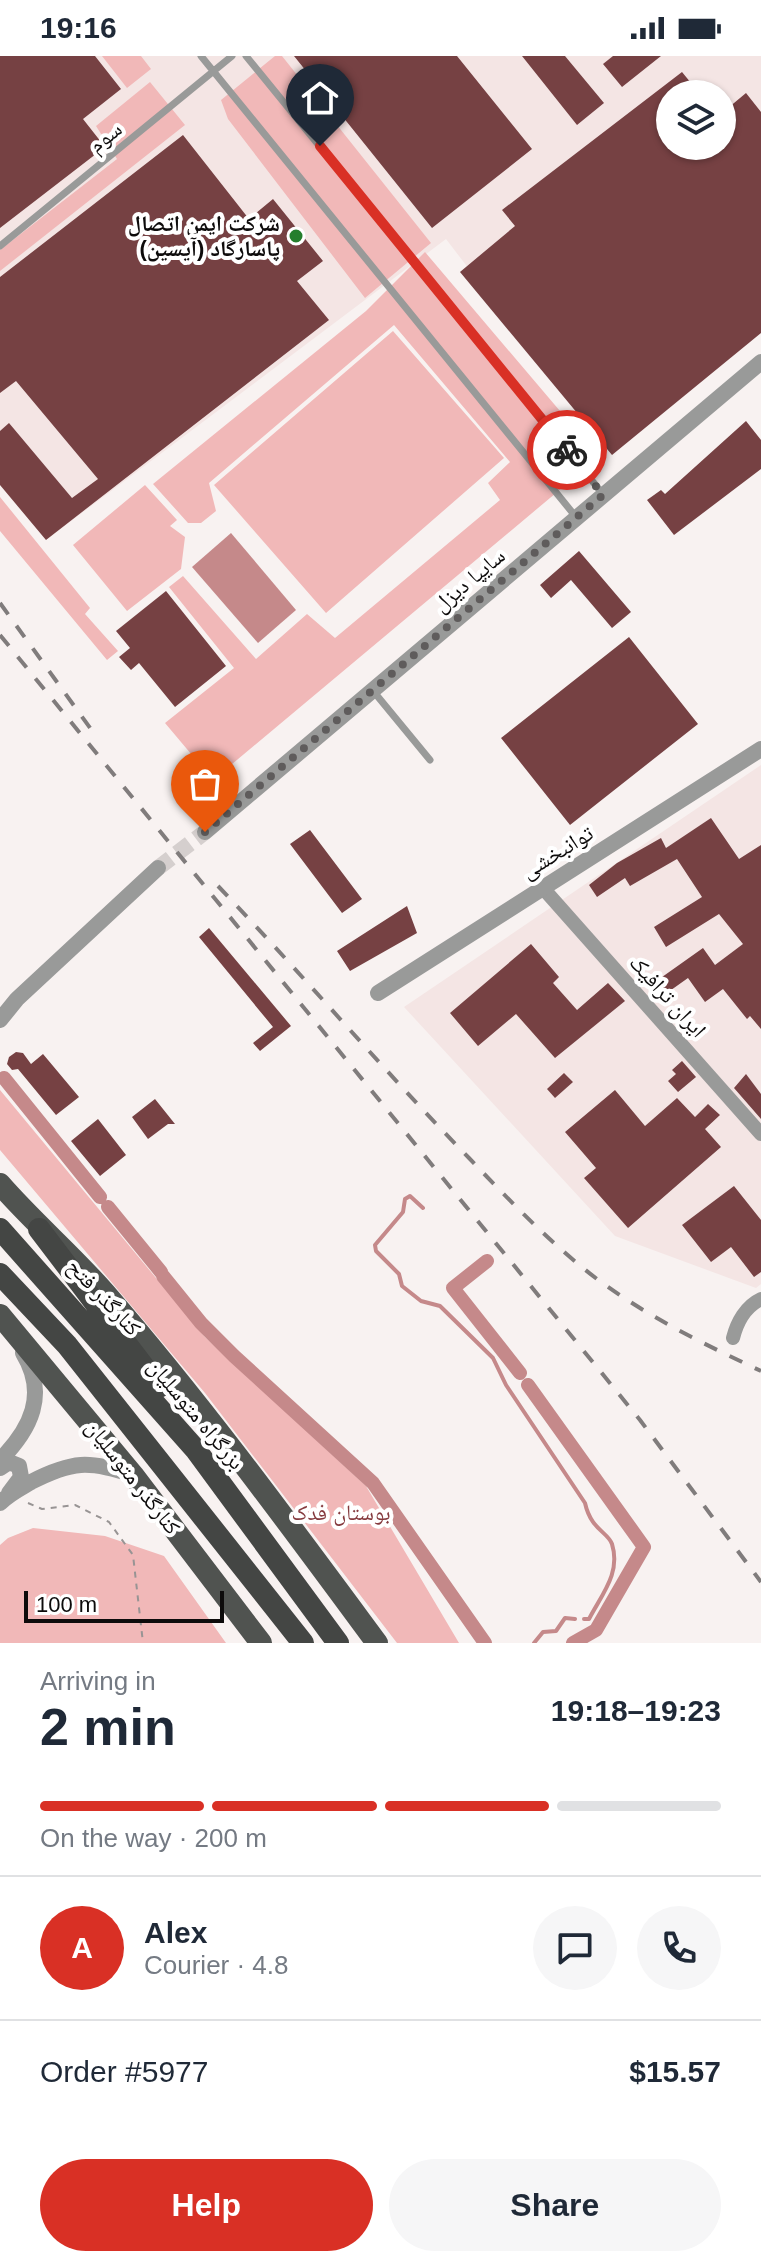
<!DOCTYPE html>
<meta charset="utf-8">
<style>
:root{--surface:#fff;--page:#f6f6f7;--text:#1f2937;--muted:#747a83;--line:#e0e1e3;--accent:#d93025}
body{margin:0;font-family:Arial,"Noto Naskh Arabic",sans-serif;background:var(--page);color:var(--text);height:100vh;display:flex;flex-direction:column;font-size:30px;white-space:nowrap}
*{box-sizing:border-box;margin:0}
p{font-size:26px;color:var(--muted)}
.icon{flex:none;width:44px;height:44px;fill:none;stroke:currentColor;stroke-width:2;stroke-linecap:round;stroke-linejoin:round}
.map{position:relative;height:1587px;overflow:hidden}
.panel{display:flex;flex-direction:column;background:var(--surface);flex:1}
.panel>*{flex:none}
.controls{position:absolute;left:656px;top:24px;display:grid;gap:16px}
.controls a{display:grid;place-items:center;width:80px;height:80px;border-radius:50%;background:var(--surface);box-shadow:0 2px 6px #0004;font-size:40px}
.scale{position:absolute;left:24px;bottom:20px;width:200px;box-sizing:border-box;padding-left:8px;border:4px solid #0d0b0b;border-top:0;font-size:22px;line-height:28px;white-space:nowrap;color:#0d0b0b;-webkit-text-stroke:6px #fff;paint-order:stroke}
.pin{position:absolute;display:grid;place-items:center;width:68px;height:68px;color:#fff;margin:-82px -34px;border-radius:50% 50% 50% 0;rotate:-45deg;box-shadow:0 0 8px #0007}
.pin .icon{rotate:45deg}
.courier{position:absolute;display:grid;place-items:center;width:80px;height:80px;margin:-40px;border:6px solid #d93025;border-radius:50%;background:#fff;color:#222;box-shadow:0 2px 10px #0007}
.overview em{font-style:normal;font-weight:600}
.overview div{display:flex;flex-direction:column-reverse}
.overview{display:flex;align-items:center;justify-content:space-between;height:136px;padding:0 40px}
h1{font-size:52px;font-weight:600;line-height:60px}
.bar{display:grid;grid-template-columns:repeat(4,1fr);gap:12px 8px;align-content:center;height:96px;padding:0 40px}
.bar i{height:10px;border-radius:6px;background:var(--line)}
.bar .selected{background:var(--accent)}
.bar p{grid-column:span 4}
.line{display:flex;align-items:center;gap:20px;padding:0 40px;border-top:2px solid var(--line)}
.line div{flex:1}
.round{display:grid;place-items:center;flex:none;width:84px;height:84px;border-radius:42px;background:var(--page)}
.primary-button{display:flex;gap:16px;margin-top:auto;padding:16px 40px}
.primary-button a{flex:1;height:92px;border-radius:48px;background:var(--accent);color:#fff;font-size:32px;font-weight:600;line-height:92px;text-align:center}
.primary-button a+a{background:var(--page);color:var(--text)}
.status{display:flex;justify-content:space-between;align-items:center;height:56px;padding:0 40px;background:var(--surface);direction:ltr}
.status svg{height:22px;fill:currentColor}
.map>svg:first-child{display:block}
.built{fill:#f4e5e4;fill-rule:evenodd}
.green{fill:#f1b8b8}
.water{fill:#c5898a}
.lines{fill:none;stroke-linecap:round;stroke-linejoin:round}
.stream{stroke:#c5898a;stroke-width:4}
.canal{stroke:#c5898a;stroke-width:14}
.building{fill:#764143}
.tertiary-tunnel{stroke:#d5cfce;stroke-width:16;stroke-dasharray:16 8;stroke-linecap:butt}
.path{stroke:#989494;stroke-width:2;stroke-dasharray:6 6;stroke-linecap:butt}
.service{stroke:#999a99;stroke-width:7}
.minor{stroke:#999a99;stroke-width:14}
.tertiary{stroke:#999a99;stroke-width:16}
.primary{stroke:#505350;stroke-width:22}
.trunk{stroke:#444644;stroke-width:22}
.rail{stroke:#807c7c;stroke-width:4;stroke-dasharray:14 14;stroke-linecap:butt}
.done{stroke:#5f5c5c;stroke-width:8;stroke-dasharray:0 14.4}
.route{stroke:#d93025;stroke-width:10}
.poi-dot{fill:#257e2d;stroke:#fff;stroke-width:3}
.labels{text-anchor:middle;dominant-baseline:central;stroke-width:8;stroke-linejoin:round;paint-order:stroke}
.street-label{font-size:22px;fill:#0d0b0b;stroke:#fff}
.poi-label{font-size:22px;font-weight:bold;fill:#0d0b0b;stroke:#fff;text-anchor:end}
.park-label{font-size:22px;fill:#853a3e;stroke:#fff}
</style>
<div class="status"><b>19:16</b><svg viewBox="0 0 49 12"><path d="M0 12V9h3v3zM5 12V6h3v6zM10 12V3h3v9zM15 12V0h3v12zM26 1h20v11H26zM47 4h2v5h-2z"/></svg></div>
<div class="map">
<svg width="761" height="1587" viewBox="0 0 761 1587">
<rect width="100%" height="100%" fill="#f8f2f1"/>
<path class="built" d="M0,0H761V265L606,392L446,183L46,484L0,429ZM670,38H722V90H670Z
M761,709V1228L756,1232L615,1180L404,951Z"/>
<path class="green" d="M102,0H141L151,13L127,32Z
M275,0H282L431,187L365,242L228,63L221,44Z
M150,26L185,69L0,215V194L117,103L96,70Z
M425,196L599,401L213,724L165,667L234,612L169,531L183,520L256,603L307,558L335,582L500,444L488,427L510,406L394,269L209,427L216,455L201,467H188L153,428L366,255Z
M393,275L504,402L326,557L214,429Z
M145,429L177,464L170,470L185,481L181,513L127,555L73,489Z
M0,441L90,552L85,558L118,595L107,604L0,475Z
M0,1034L205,1281L366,1430L459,1587H397L205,1337L0,1094Z
M33,1472L105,1480L164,1500L226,1587H0V1489L8,1482Z"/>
<path class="water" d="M231,477L296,554L258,587L192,511Z"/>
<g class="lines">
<path class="stream" d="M423,1152L410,1140L405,1143L403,1156L375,1189L376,1195L399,1218L402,1230L421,1245L440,1250L493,1302L506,1329L585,1447C591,1474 608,1476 612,1488C621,1517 602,1538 589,1563H584
M534,1587L543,1576L556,1575L565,1562L575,1563"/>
<path class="canal" d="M4,1022L100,1141
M108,1151L161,1216
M487,1205L453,1232L520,1317
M163,1220L201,1267L234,1300L373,1427L485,1587
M528,1329L644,1491L596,1574L573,1587"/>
</g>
<path class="building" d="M0,0H95L121,33L83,63L105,91L0,172Z
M294,0H457L532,93L432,172Z
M522,0H565L604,47L577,69Z
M613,0H661L622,31L603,8Z
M682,16L700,38H670V90H722V57L746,37L761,56V277L612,399L460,216L515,170L502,154Z
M183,79L249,163L273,143L323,205L297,225L329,264L46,484L0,429V375L9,367L72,442L98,423L16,325L0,337V221Z
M746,365L761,384V413L674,479L647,444L661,434L665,438Z
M579,495L631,556L612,572L571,524L551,542L540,529Z
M166,535L226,610L175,651L139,607L131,614L119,601L130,592L116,575Z
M629,581L698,668L570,769L501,682Z
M711,762L739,803L761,789V973L750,960L747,963L723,933L705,946L688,922L657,944L648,931L703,892L715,909L743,888L719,858L666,891L654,871L702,841L677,803L630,830L625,822L597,841L589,829L617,807L661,782L666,792Z
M310,774L362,843L342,857L290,788Z
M407,850L417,877L350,915L337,895Z
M209,872L291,970L260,995L253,987L273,971L199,881Z
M531,888L559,921L553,927L577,954L608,927L625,945L555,1002L516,958L478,990L450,957Z
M16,996L23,997L31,1008L43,998L79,1041L56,1059L18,1013L12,1014L7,1008L9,1001Z
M682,1005L696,1021L678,1036L668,1025L676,1018L672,1014Z
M564,1017L573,1026L555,1042L547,1033Z
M746,1018L761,1038V1063L734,1032Z
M615,1034L645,1070L677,1042L695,1061L708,1048L720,1059L705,1073L721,1091L628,1172L584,1122L596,1112L565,1076Z
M155,1043L175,1068H168L148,1083L132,1061Z
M98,1063L126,1099L100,1120L71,1085Z
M734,1130L761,1164V1216L754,1221L731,1191L711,1206L682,1169Z"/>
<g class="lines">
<path class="tertiary-tunnel" d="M158,812L205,776"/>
<path class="path" d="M28,1447L42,1453L75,1449L109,1466L133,1499L143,1587"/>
<path class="service" d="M201,0L576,461
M246,0L602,437
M0,190L232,0
M374,636L430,704"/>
<path class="minor" d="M542,831L761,1078
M733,1282C737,1266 746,1250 761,1243"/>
<path class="tertiary" d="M205,776L761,306
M378,937L761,693
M0,964L17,943L158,812
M0,1404C31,1373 48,1338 23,1297
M0,1412L9,1406L19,1410L21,1421L9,1437
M0,1447C9,1438 19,1433 31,1426C72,1405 89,1404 133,1419"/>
<path class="primary" d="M0,1128C33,1166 72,1199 105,1237C202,1349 289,1468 377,1587
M0,1259L133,1419L261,1587"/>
<path class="trunk" d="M0,1173L196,1394L338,1587
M39,1173L159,1331
M0,1218L67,1289L303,1587"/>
<path class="rail" d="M0,547L93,676
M0,579L640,1364L761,1526
M218,830C303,919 383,1014 469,1102C509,1144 551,1188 597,1223C648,1261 704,1288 761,1315"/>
</g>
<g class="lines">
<path class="done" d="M205,776L603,439L567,394"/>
<path class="route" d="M320,90L567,394"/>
</g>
<circle class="poi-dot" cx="296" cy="180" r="8"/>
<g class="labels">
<g class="street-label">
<text transform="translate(105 81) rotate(-39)">سوم</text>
<text transform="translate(469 524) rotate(-40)">سایپا دیزل</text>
<text transform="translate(557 796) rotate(-32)">توانبخشی</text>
<text transform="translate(668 940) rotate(48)">ایران ترافیک</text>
<text transform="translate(104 1241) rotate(47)">کنارگذر فتح</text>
<text transform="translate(196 1358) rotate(50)">بزرگراه متوسلیان</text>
<text transform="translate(133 1421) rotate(52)">کنارگذر متوسلیان</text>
</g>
<g class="poi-label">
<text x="280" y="167">شرکت ایمن اتصال<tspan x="280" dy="25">پاسارگاد (آیسین)</tspan></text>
</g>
<g class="park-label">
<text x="341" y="1456">بوستان فدک</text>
</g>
</g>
</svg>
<div class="controls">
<a><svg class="icon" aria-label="layers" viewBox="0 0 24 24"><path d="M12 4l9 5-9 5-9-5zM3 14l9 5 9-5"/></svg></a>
</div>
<div class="scale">100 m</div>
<div class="pin" style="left:205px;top:776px;background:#ea580c"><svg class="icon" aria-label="bag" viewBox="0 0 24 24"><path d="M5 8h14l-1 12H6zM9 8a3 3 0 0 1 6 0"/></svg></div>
<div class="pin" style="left:320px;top:90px;background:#1f2937"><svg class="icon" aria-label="home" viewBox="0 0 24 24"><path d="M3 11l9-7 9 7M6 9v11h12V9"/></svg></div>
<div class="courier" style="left:567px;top:394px"><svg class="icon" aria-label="bike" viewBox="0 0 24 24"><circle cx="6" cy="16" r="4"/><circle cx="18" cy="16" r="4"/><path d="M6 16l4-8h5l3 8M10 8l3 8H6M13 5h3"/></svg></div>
</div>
<section class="panel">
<div class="overview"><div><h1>2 min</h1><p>Arriving in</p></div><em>19:18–19:23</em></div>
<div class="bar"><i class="selected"></i><i class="selected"></i><i class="selected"></i><i></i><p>On the way · 200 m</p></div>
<div class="line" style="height:144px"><b class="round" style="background:var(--accent);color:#fff">A</b><div><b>Alex</b><p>Courier · 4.8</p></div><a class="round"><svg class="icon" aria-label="chat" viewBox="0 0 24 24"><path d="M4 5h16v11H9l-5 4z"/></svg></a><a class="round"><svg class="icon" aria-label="phone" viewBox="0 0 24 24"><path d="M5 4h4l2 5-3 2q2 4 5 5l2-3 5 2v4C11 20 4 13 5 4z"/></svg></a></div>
<div class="line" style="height:104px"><div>Order #5977</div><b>$15.57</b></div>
<div class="primary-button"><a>Help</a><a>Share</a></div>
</section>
